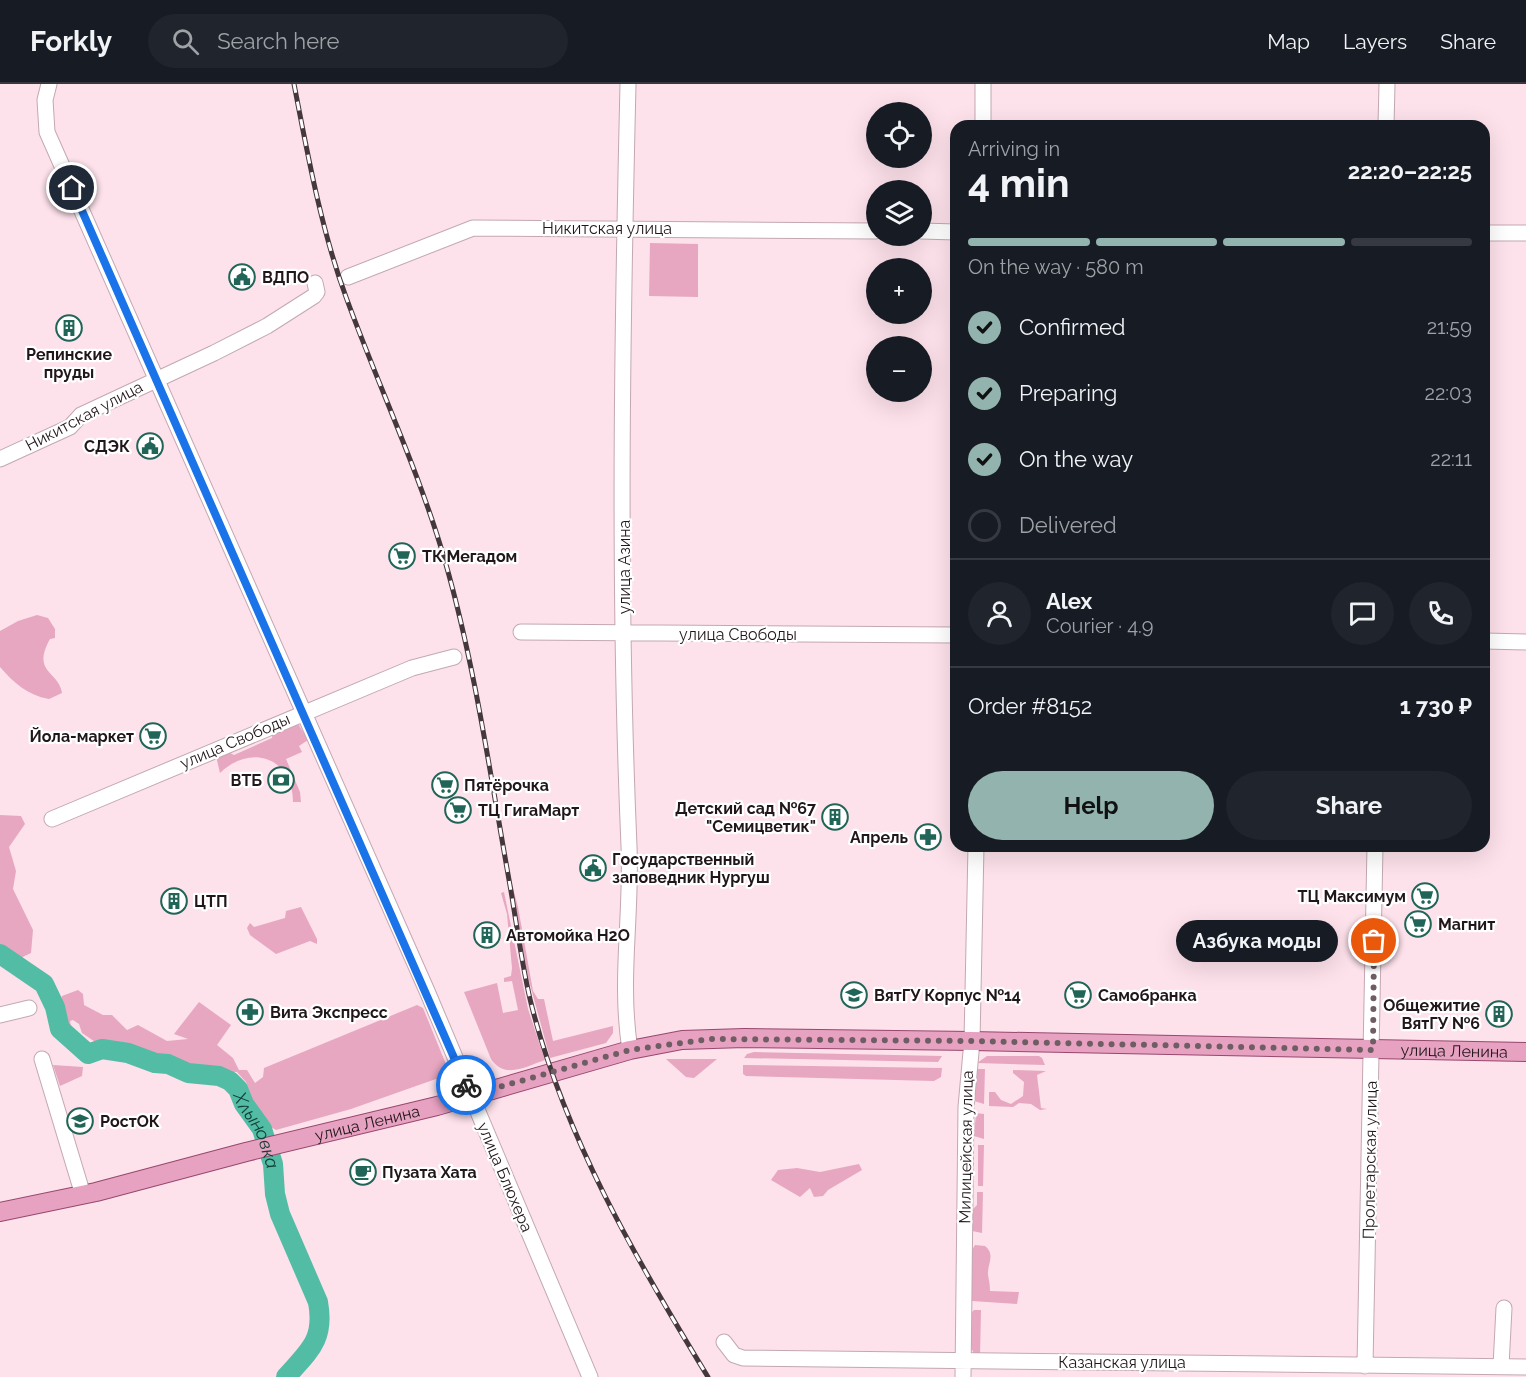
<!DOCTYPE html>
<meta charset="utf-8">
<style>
:root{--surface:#171b24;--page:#20242c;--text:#f1f3f6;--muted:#9ea1a6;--line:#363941;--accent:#93b3ae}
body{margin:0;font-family:Raleway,sans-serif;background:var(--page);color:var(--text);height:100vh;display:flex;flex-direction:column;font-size:22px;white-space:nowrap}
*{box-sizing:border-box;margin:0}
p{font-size:20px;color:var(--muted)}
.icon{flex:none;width:33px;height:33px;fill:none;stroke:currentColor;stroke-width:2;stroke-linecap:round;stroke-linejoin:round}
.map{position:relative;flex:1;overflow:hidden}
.side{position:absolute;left:950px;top:36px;width:540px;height:732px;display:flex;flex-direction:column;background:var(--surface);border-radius:18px;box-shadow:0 6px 24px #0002}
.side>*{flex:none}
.tools{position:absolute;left:866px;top:18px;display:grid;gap:12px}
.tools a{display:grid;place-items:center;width:66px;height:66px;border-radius:50%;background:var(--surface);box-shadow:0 6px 24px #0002;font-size:30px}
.pin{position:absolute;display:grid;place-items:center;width:51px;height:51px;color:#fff;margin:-26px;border:3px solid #fff;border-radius:50%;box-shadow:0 2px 6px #0007}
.courier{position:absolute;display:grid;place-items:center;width:60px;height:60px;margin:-30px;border:4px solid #1a73e8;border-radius:50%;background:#fff;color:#222;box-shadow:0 2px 8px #0007}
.bubble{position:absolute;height:42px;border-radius:21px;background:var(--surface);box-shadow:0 6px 24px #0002;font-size:20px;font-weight:700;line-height:42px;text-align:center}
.headline em{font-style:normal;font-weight:700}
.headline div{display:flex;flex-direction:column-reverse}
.headline{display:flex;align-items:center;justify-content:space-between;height:102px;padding:0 18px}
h1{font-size:39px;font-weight:700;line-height:45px}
.bar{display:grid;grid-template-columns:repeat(4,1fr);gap:9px 6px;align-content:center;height:72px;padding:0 18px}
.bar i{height:8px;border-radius:4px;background:var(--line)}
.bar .current{background:var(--accent)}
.bar p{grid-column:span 4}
.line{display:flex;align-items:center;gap:15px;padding:0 18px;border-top:2px solid var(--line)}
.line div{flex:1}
.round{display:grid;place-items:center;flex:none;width:63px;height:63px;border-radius:32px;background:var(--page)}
ol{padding:0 18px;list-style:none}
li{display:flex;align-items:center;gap:18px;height:66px}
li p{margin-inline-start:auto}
li .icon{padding:6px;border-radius:50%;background:var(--accent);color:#111;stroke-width:4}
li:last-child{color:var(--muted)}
li i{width:33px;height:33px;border:3px solid var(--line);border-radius:50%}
.button{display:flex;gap:12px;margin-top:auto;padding:12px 18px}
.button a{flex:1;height:69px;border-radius:36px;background:var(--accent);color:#111;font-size:24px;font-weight:700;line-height:69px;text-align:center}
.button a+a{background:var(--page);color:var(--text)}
header{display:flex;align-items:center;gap:36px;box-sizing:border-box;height:84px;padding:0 30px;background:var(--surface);border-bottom:2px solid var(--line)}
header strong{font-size:28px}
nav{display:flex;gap:33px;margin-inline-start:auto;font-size:21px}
.search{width:420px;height:54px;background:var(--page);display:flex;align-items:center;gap:15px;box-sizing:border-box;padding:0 21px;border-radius:33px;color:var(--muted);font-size:22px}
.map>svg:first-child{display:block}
.green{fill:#e7a7c0}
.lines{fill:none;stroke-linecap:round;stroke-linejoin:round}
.river{stroke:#52bca5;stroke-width:20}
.minor-casing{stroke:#c3a8b2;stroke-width:17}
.major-casing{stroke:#97486c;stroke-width:20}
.minor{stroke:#fff;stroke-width:15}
.major{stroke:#e7a1c1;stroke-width:18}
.rail-casing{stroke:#45383d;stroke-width:5}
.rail{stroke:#fff;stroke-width:3;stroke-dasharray:9;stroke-linecap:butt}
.done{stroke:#6e5e64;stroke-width:6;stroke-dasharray:0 10.8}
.route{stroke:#1a73e8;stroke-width:8}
.labels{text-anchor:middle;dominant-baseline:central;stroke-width:4.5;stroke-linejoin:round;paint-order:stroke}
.street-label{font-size:16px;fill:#21171b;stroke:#fff}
.poi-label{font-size:16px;font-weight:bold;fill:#21171b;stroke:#fff;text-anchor:start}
.water-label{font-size:18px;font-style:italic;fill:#114137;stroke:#fff}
</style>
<header>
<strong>Forkly</strong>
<div class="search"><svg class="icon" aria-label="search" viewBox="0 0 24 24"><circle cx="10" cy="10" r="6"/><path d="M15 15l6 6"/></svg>Search here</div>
<nav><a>Map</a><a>Layers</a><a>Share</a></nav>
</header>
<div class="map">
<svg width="1526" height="1293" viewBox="0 0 1526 1293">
<rect width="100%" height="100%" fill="#fde1eb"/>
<path class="green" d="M650,159L698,160V213L649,212Z
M37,531L48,534L55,545V554L50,555C31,589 59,587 62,609L49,615C27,611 14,599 0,583V547L18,537Z
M297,638L308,656L299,662L302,668L286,675L300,708L301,718H293C293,674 251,659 220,689L216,672L228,668L234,671L272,654L273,645Z
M0,731L21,732L25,740L9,763L16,787L13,805L33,846L31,869L10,879H0Z
M510,793L518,823L533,907L538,915H544L553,957L613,942V949L606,959L550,974L528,893Z
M504,808L528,925L545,976C527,982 505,996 491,975L464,908L497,899L503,929L518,926L512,897L504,898V894L511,892L512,884L507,830L501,809Z
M301,823L317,855V860L310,857L276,870L250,851L247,844L250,839L254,843L285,834L286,827Z
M78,906L83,910L84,921L103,931H112L127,946L138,941L167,957L188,955L174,950L199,918L231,941L217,961L233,974L239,986H247L255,999L263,993L264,984L417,921L423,924L450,990L351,1025L276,1046L271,1043L254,1022L246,998L237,988H221L211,983L184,984L169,975L154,976L127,965L107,966L82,949L79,940L73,936L70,937L72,946L66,951L59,947L54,940L62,912Z
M754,968L942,972L938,978L744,974L747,970Z
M987,972H1039L1042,974L1045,981L977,979Z
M666,975H717L694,994L686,993Z
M53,981L83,983L82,992L60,1002Z
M743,981L942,984L941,993L934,997L746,992L743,990Z
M974,985H985L984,1020L974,1017Z
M1013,986L1046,987L1037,991L1041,1024L1047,1025L1040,1026L1031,1020L1019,1019L1013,1023L989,1022V1008H995L1001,1016L1011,1020L1023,1012L1024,998L1013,989Z
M976,1029L984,1030V1055L974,1052Z
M978,1061H984L983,1102H978Z
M859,1080L862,1086L828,1106L823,1112L814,1113L810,1104L800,1113L771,1096L778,1086L797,1084L820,1088Z
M977,1108H983L982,1149L972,1147V1126L977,1121Z
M975,1161L985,1162C996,1171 987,1180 988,1191C989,1197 990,1201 990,1207L1019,1208L1017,1220L972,1217V1166Z
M974,1226H981L980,1273L975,1271L971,1264V1229Z"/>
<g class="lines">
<path class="river" id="s1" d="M0,870L44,900L55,923L60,945L88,970L102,965L128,969L155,979L168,980L188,989L219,992L230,997L238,1005L244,1020L262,1045L273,1080L275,1110L280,1130L318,1218C325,1256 309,1267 286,1293"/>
<g class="minor-casing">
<path id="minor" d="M49,0L45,16L47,48L427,907L590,1293
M628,0C622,254 618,509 629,762C632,832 619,896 630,966
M983,42V0
M1386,42L1387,0
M921,147L956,148
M1484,149H1526
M348,193L473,144L876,147
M0,375L70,343L81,331L214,269L267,242L314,212L317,208L315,199
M521,548L956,551
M1484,557L1526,558
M52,735L412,584L454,573
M0,931L29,924
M42,975L83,1111
M724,1258L734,1271L743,1274L1526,1283
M1365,1282L1375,762
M1501,1282L1504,1224
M963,1293L966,1023L972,957L976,762"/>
</g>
<g class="major-casing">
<g id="major">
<path id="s2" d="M0,1128L96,1108L246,1068L437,1022L630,966L682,956L744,954L972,957L1526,968"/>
</g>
</g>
<use href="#minor" class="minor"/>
<use href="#major" class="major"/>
<g class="rail-casing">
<path id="rail" d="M294,0C308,72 321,145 346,213C378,301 419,387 445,477C476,585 491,697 511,807C517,843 522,880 530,915C563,1051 636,1175 708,1293"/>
</g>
<use href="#rail" class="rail"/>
</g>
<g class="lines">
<path class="done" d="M466,1001L471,1011L630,966L710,955L972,957L1373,966L1374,857"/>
<path class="route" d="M72,104L466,1001"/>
</g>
<defs>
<g id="civic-ring" transform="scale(1.35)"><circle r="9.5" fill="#fff" stroke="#206557" stroke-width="1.5"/><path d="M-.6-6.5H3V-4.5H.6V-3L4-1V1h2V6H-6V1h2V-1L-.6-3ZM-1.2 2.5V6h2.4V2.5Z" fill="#206557"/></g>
<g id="building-ring" transform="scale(1.35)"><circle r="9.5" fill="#fff" stroke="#206557" stroke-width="1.5"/><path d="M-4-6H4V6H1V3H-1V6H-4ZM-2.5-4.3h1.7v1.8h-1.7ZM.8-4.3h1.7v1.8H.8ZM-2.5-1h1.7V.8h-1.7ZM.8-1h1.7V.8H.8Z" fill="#206557"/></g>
<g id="supermarket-ring" transform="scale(1.35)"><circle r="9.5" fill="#fff" stroke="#206557" stroke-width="1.5"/><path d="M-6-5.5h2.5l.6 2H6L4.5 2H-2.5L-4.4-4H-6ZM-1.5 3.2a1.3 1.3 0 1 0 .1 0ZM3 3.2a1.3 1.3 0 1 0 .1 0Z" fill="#206557"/></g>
<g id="bank-ring" transform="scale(1.35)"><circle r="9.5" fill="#fff" stroke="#206557" stroke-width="1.5"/><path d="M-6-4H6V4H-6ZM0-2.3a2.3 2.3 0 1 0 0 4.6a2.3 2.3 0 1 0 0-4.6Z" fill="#206557"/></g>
<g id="pharmacy-ring" transform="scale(1.35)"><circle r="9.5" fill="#fff" stroke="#206557" stroke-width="1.5"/><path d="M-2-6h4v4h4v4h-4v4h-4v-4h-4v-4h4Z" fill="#206557"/></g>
<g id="university-ring" transform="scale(1.35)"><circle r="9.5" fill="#fff" stroke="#206557" stroke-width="1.5"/><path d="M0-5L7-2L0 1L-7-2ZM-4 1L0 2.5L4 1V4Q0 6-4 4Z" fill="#206557"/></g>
<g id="school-ring" transform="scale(1.35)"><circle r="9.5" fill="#fff" stroke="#206557" stroke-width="1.5"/><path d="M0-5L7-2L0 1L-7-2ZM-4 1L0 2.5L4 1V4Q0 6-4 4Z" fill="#206557"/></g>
<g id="cafe-ring" transform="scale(1.35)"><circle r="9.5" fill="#fff" stroke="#206557" stroke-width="1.5"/><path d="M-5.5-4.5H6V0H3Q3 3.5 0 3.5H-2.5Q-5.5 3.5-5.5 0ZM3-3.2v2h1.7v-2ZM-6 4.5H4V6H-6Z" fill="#206557"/></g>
</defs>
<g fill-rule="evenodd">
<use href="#civic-ring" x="242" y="193"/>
<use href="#building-ring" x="69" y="244"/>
<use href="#civic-ring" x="150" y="362"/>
<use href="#supermarket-ring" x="402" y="472"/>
<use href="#supermarket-ring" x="153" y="652"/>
<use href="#bank-ring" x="281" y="696"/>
<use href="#supermarket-ring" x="445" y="701"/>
<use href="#supermarket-ring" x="458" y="726"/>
<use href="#building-ring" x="835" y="733"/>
<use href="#pharmacy-ring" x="928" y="753"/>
<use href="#civic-ring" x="593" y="784"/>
<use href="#supermarket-ring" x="1425" y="812"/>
<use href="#building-ring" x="174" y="817"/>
<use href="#supermarket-ring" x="1418" y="840"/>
<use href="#building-ring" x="487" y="851"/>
<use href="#university-ring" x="854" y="911"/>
<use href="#supermarket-ring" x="1078" y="911"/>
<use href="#pharmacy-ring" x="250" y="928"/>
<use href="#building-ring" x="1499" y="930"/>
<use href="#school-ring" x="80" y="1037"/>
<use href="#cafe-ring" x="363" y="1088"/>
</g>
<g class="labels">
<g class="street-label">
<text x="607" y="144">Никитская улица</text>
<text transform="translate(84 332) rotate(-28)">Никитская улица</text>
<text transform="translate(624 483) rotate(-90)">улица Азина</text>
<text x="738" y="550">улица Свободы</text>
<text transform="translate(235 657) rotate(-23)">улица Свободы</text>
<text stroke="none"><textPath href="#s2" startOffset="1476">улица Ленина</textPath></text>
<text stroke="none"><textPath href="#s2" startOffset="378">улица Ленина</textPath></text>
<text transform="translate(966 1063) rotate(-89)">Милицейская улица</text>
<text transform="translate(1370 1076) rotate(-89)">Пролетарская улица</text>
<text transform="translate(505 1093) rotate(67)">улица Блюхера</text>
<text x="1122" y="1278">Казанская улица</text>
</g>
<g class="poi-label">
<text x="262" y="193">ВДПО</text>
<text x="69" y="270" text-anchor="middle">Репинские<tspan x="69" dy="18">пруды</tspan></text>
<text x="130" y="362" text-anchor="end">СДЭК</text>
<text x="422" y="472">ТК Мегадом</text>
<text x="134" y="652" text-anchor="end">Йола-маркет</text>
<text x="262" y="696" text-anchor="end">ВТБ</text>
<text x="464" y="701">Пятёрочка</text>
<text x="816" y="724" text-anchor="end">Детский сад №67<tspan x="816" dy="18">"Семицветик"</tspan></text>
<text x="478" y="726">ТЦ ГигаМарт</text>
<text x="908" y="753" text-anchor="end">Апрель</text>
<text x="612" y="775">Государственный<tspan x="612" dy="18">заповедник Нургуш</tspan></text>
<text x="1406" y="812" text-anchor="end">ТЦ Максимум</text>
<text x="194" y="817">ЦТП</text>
<text x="1438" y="840">Магнит</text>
<text x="506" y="851">Автомойка H2O</text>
<text x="874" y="911">ВятГУ Корпус №14</text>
<text x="1098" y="911">Самобранка</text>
<text x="1480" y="921" text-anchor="end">Общежитие<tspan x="1480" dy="18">ВятГУ №6</tspan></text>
<text x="270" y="928">Вита Экспресс</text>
<text x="100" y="1037">РостОК</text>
<text x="382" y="1088">Пузата Хата</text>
</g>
<g class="water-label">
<text stroke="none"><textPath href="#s1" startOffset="344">Хлыновка</textPath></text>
</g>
</g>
</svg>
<div class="tools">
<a><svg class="icon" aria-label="locate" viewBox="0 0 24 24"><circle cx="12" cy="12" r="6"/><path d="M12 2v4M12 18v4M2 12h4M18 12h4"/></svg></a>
<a><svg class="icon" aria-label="layers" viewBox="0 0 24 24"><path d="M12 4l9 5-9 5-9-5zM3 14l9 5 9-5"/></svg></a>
<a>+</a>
<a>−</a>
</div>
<div class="pin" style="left:1374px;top:857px;background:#ea580c"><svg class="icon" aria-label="bag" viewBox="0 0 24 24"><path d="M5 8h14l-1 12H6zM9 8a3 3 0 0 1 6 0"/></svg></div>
<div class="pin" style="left:72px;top:104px;background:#1f2937"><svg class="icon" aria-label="home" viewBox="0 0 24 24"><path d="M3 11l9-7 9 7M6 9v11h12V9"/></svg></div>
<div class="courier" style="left:466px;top:1001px"><svg class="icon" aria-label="bike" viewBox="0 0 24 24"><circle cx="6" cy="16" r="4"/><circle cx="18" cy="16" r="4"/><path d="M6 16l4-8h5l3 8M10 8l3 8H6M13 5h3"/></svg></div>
<div class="bubble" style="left:1176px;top:836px;width:162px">Азбука моды</div>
<section class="side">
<div class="headline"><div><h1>4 min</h1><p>Arriving in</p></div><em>22:20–22:25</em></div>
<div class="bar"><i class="current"></i><i class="current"></i><i class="current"></i><i></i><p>On the way · 580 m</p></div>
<ol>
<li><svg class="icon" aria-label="check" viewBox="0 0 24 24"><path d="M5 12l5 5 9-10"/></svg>Confirmed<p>21:59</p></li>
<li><svg class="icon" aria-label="check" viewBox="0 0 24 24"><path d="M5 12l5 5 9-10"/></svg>Preparing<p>22:03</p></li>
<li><svg class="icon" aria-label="check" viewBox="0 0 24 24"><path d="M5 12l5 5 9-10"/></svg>On the way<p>22:11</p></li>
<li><i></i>Delivered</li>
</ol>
<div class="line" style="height:108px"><a class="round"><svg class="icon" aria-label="person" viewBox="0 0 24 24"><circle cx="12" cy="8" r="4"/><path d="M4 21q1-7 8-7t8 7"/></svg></a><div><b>Alex</b><p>Courier · 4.9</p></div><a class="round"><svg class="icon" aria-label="chat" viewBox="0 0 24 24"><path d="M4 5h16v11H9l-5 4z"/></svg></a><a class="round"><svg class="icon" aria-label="phone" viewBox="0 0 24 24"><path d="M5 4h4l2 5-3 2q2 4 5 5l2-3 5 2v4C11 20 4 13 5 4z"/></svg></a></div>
<div class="line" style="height:78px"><div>Order #8152</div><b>1 730 ₽</b></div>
<div class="button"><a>Help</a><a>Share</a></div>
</section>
</div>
